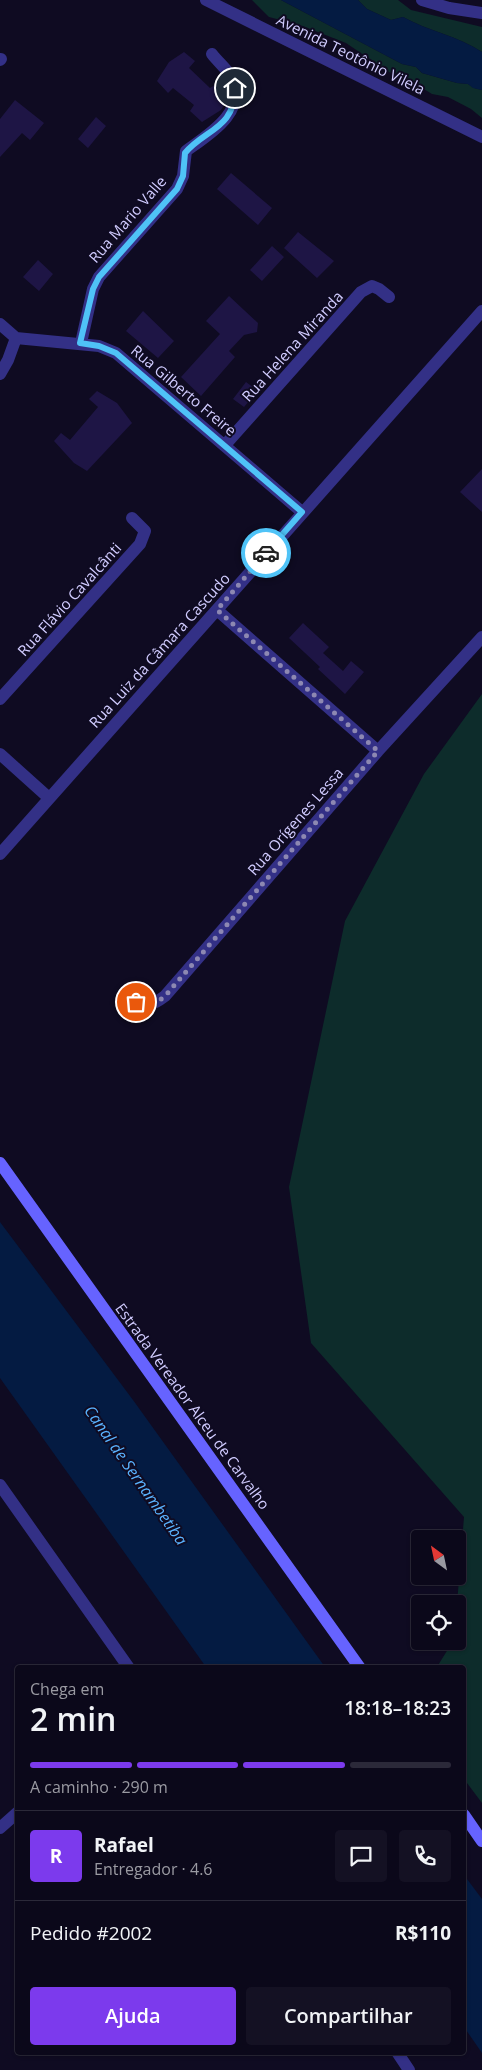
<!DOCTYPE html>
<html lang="pt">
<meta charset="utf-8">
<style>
:root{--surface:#0b081a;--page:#141123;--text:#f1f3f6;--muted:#9a9aa2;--line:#2b2939;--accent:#7c3aed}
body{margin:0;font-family:"Open Sans",sans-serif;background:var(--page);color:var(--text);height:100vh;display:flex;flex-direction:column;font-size:19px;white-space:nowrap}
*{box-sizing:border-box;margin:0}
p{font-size:16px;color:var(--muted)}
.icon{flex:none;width:28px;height:28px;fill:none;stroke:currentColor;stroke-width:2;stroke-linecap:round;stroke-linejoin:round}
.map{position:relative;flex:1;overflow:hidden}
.panel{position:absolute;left:15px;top:1665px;width:451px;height:390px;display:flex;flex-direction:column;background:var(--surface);border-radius:5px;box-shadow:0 1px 4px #0004,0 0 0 1px var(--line)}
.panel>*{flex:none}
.needle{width:32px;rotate:327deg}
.controls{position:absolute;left:411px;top:1530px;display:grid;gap:10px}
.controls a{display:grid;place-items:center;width:55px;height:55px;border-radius:5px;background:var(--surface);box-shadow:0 1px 4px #0004,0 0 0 1px var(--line);font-size:25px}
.pin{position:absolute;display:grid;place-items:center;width:42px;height:42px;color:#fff;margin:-21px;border:2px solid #fff;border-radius:50%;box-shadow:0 1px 5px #0007}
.courier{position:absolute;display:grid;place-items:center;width:50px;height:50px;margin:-25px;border:4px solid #4fc3f7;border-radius:50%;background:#fff;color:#222;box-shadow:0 1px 6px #0007}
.summary em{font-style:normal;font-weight:600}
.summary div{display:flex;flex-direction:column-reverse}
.summary{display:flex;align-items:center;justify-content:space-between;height:85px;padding:0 15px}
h1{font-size:32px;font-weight:600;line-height:38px}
.bar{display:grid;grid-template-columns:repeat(4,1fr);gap:8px 5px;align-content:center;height:60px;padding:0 15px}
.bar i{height:6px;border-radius:4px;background:var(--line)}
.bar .active{background:var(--accent)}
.bar p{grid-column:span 4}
.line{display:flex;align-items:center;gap:12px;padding:0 15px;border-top:1px solid var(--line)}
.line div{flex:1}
.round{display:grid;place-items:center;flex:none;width:52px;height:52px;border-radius:5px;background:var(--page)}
.primary-button{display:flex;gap:10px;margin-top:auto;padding:10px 15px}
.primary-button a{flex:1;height:58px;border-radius:5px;background:var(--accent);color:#fff;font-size:20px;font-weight:600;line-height:58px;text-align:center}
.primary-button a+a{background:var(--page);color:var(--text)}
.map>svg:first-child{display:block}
.green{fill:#0d2c2b}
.water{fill:#041b42}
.building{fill:#1e1545}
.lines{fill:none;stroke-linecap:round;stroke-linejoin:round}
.street{stroke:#333086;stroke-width:12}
.secondary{stroke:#6663ff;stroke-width:12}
.done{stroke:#8d88b2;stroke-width:5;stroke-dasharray:0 9}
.route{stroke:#4fc3f7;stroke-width:6}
.labels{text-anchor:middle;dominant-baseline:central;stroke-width:4;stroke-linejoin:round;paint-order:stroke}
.street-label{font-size:15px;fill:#d1ccff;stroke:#0f0b22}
.water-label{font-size:16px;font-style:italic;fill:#5ab3ff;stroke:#0f0b22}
</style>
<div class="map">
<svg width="482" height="2070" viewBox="0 0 482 2070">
<rect width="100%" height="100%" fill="#0f0b22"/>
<path class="green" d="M252,0H281L402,64L416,67L422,73L457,83L468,84L474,88L482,90V118L471,109L448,97L432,94L419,86L389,72L346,43L300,25L269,17Z
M358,0H398L411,10L482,27V52C458,36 428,31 403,17L391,20L367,9Z
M482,694V1803L464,1779V1668L437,1667L453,1641H458L457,1604L464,1517L311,1343L289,1187L345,921L424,774Z"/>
<path class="water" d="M281,0H358L367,9L391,20L403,17C428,31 458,36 482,52V90L473,88L468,84L457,83L422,73L416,67L402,64Z
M0,1222L133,1400L325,1667H206L0,1378Z
M464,1875L482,1899V2053L464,2027Z"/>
<path class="building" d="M184,52L195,61L189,68L210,88L218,83L227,91V100L221,110L202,122L190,111L194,105L173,88L168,93L157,81L169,62Z
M15,100L44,123L30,140L22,133L0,157V119Z
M96,117L106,126L88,148L78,139Z
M231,173L272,208L258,225L217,189Z
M298,232L334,261L317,278L284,248Z
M272,246L284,257L262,281L250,270Z
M38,260L53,274L39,291L23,277Z
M229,296L258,323L257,332L244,335L229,351L235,357L201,396L181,377L220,334L206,321Z
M143,311L174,341L158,358L126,331Z
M246,382L258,391L244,407L233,399Z
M97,391L117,403L132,423L87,471L74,463L54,441L61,433L70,440L98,407L89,399Z
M482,469V512L460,492Z
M303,623L329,647L323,653L343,671L351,661L364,672L345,694L318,669L320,667L289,638Z"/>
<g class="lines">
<path class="street" d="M206,0L482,137
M422,0L449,8L482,13
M0,60L1,59
M0,324L16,338L99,346L116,353L302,512
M81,343L93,289L99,277L177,189L183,176L186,151C208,135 248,112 232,78C228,70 218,62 212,54
M0,374L8,360L16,338
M225,445L361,292L372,286L379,289L389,297
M217,610L378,751
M0,699L140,544L145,531L132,518
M0,754L49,798
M0,854L482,311
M126,998C145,1006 148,1009 165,996L378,751L482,637
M0,1485L129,1668
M0,1828L18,1812
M397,2052L409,2070"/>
<path class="secondary" d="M0,1163L360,1668
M464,1815L482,1841"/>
</g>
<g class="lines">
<path class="done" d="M136,1002C149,1007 155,1004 165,996L378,751L217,610L266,553"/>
<path class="route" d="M235,88C235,129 205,129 185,153L183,176L177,189L99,277L93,289L80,343L99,346L116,353L302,512L266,553"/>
</g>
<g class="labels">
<g class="street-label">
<text transform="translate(351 54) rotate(26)">Avenida Teotônio Vilela</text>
<text transform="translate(127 219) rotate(-49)">Rua Mario Valle</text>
<text transform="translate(292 346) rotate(-48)">Rua Helena Miranda</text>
<text transform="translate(184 390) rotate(40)">Rua Gilberto Freire</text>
<text transform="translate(69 599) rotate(-48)">Rua Flávio Cavalcânti</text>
<text transform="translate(159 650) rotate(-48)">Rua Luiz da Câmara Cascudo</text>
<text transform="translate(295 821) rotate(-49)">Rua Orígenes Lessa</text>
<text transform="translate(193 1406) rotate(54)">Estrada Vereador Alceu de Carvalho</text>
</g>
<g class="water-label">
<text transform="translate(136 1475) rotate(55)">Canal de Sernambetiba</text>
</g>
</g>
</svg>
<div class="controls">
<a><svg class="needle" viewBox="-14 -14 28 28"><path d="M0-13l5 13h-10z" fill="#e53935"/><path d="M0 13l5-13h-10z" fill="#9a9aa2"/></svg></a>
<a><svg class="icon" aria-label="locate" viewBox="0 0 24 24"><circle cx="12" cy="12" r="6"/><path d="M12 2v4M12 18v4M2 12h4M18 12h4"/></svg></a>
</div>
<div class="pin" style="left:136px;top:1002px;background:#ea580c"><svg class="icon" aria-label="bag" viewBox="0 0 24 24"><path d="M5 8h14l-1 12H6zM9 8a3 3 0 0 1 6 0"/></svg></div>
<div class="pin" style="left:235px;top:88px;background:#1f2937"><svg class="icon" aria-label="home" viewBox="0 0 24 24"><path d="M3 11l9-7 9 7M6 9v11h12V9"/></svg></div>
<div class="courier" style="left:266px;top:553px"><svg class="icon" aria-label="car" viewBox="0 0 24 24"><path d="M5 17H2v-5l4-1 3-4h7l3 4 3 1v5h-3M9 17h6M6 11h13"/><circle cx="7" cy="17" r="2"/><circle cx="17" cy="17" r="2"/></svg></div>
<section class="panel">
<div class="summary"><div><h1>2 min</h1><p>Chega em</p></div><em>18:18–18:23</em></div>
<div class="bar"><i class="active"></i><i class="active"></i><i class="active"></i><i></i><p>A caminho · 290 m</p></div>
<div class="line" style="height:90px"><b class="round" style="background:var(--accent);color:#fff">R</b><div><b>Rafael</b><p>Entregador · 4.6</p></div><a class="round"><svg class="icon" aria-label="chat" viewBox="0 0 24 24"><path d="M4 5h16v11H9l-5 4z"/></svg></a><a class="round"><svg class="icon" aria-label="phone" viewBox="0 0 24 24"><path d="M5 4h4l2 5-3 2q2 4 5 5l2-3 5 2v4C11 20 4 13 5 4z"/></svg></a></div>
<div class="line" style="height:65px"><div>Pedido #2002</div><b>R$110</b></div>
<div class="primary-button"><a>Ajuda</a><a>Compartilhar</a></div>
</section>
</div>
